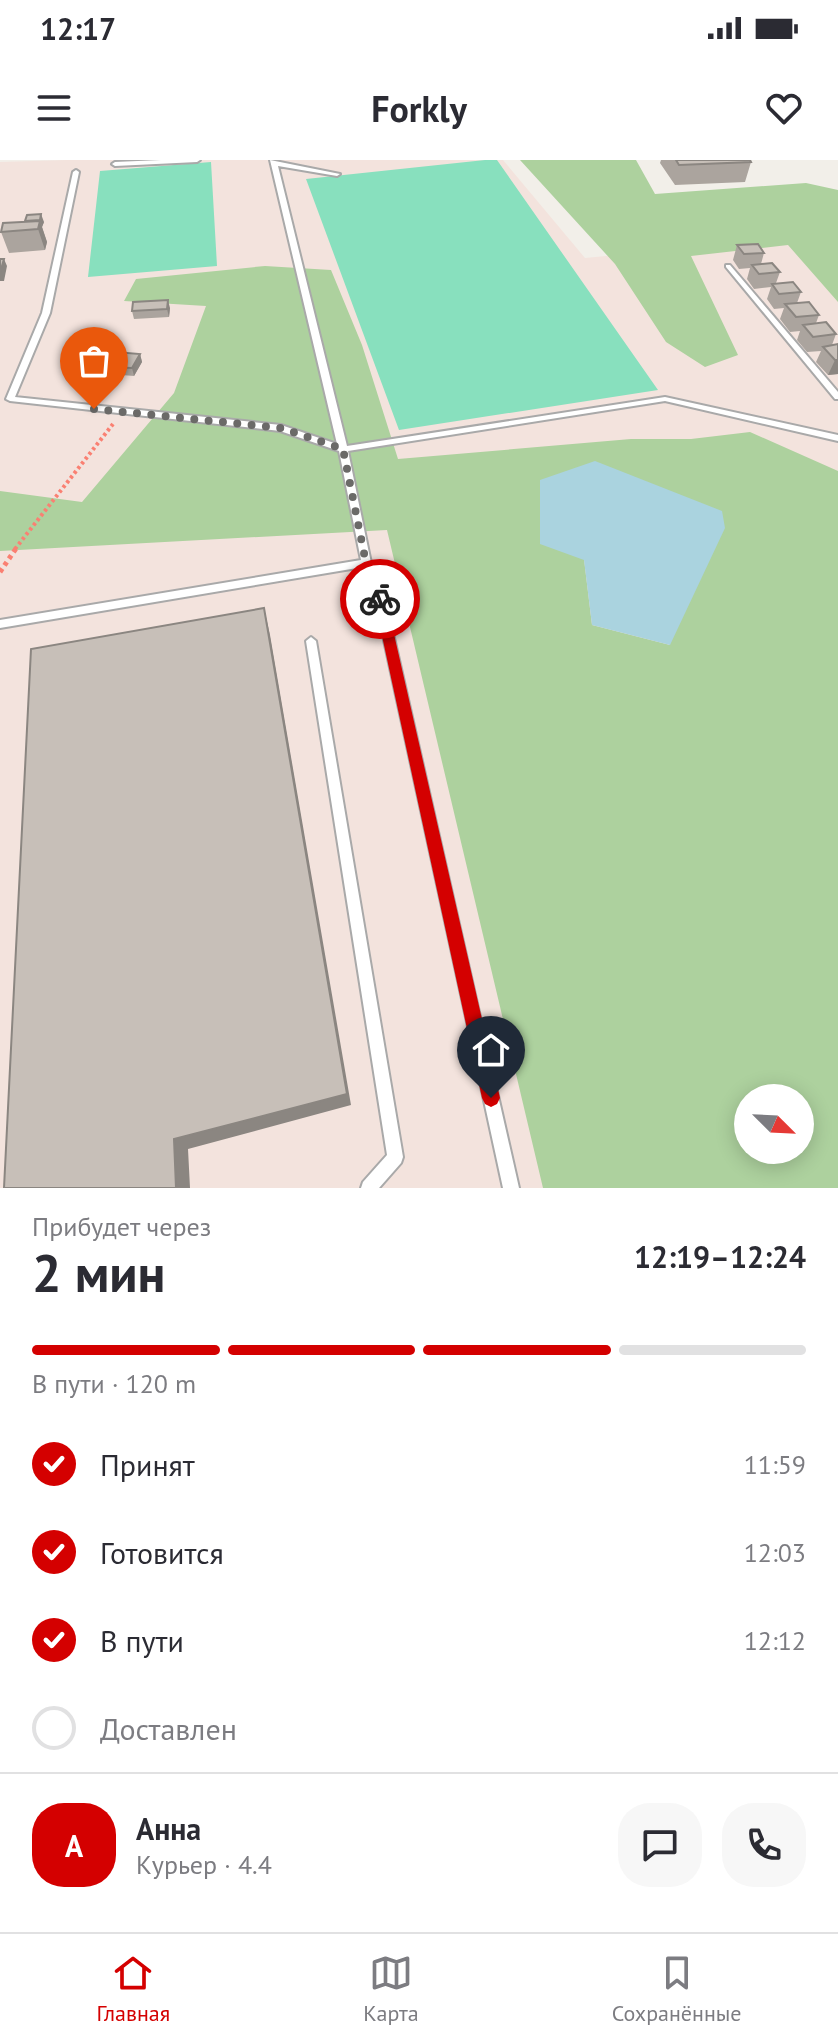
<!DOCTYPE html>
<html lang="ru">
<meta charset="utf-8">
<style>
:root{--surface:#fff;--page:#f7f7f7;--text:#2b2b33;--muted:#7c7c81;--line:#e1e1e2;--accent:#d40000}
body{margin:0;font-family:"PT Sans",sans-serif;background:var(--page);color:var(--text);height:100vh;display:flex;flex-direction:column;font-size:30px;white-space:nowrap}
*{box-sizing:border-box;margin:0}
p{font-size:26px;color:var(--muted)}
.icon{flex:none;width:44px;height:44px;fill:none;stroke:currentColor;stroke-width:2;stroke-linecap:round;stroke-linejoin:round}
.map{position:relative;height:1028px;overflow:hidden}
.sheet{display:flex;flex-direction:column;background:var(--surface);flex:1}
.sheet>*{flex:none}
.needle{width:52px;rotate:114deg}
.tools{position:absolute;left:734px;top:924px;display:grid;gap:16px}
.tools a{display:grid;place-items:center;width:80px;height:80px;border-radius:50%;background:var(--surface);box-shadow:0 4px 20px #0003;font-size:40px}
.pin{position:absolute;display:grid;place-items:center;width:68px;height:68px;color:#fff;margin:-82px -34px;border-radius:50% 50% 50% 0;rotate:-45deg;box-shadow:0 0 8px #0007}
.pin .icon{rotate:45deg}
.courier{position:absolute;display:grid;place-items:center;width:80px;height:80px;margin:-40px;border:6px solid #d40000;border-radius:50%;background:#fff;color:#222;box-shadow:0 2px 10px #0007}
.summary em{font-style:normal;font-weight:700}
.summary div{display:flex;flex-direction:column-reverse}
.summary{display:flex;align-items:center;justify-content:space-between;height:136px;padding:0 32px}
h1{font-size:52px;font-weight:700;line-height:60px}
.bar{display:grid;grid-template-columns:repeat(4,1fr);gap:12px 8px;align-content:center;height:96px;padding:0 32px}
.bar i{height:10px;border-radius:6px;background:var(--line)}
.bar .current{background:var(--accent)}
.bar p{grid-column:span 4}
.line{display:flex;align-items:center;gap:20px;padding:0 32px;border-top:2px solid var(--line)}
.line div{flex:1}
.round{display:grid;place-items:center;flex:none;width:84px;height:84px;border-radius:32px;background:var(--page)}
ol{padding:0 32px;list-style:none}
li{display:flex;align-items:center;gap:24px;height:88px}
li p{margin-inline-start:auto}
li .icon{padding:8px;border-radius:50%;background:var(--accent);color:#fff;stroke-width:4}
li:last-child{color:var(--muted)}
li i{width:44px;height:44px;border:4px solid var(--line);border-radius:50%}
.status{display:flex;justify-content:space-between;align-items:center;height:56px;padding:0 40px;background:var(--surface);direction:ltr}
.status svg{height:22px;fill:currentColor}
header{display:flex;justify-content:space-between;align-items:center;height:104px;padding:0 32px;background:var(--surface);font-size:36px;font-weight:700}
.tab-bar{display:flex;justify-content:space-around;align-items:center;height:112px;border-top:2px solid var(--line);background:var(--surface);font-size:22px;color:var(--muted)}
.tab-bar a{display:grid;justify-items:center;gap:4px}
.tab-bar .current{color:var(--accent)}
.map>svg:first-child{display:block}
.military{fill:#f3e3dd;fill-rule:evenodd}
.forest{fill:#add19e;fill-rule:evenodd}
.pitch{fill:#88e0be}
.water{fill:#aad3df}
.lines{fill:none;stroke-linecap:round;stroke-linejoin:round}
.lane-casing{stroke:#a9a9a9;stroke-width:4}
.path-far1{stroke:#fa8072;stroke-width:4;stroke-dasharray:3 3;stroke-linecap:butt}
.path{stroke:#fa8072;stroke-width:5;stroke-dasharray:4 4;stroke-linecap:butt}
.lane{fill:#fff;fill-rule:evenodd}
.wall{fill:#aba49e}
.shaded-wall{fill:#8b8681}
.building{fill:#c7bfb8;stroke:#8b8681;stroke-width:2}
.route{fill:#d40000}
.done{stroke:#6b6a68;stroke-width:8;stroke-dasharray:0 14.4}
</style>
<div class="status"><b>12:17</b><svg viewBox="0 0 49 12"><path d="M0 12V9h3v3zM5 12V6h3v6zM10 12V3h3v9zM15 12V0h3v12zM26 1h20v11H26zM47 4h2v5h-2z"/></svg></div>
<header><svg class="icon" aria-label="menu" viewBox="0 0 24 24"><path d="M4 6h16M4 12h16M4 18h16"/></svg>Forkly<svg class="icon" aria-label="heart" viewBox="0 0 24 24"><path d="M12 20l-8-8c-3-5 5-10 8-4 3-6 11-1 8 4z"/></svg></header>
<div class="map">
<svg width="838" height="1028" viewBox="0 0 838 1028">
<rect width="100%" height="100%" fill="#f2efe9"/>
<path class="military" d="M66,0H503L585,98L793,78L838,127V1028H0V2ZM748,938H800V990H748Z"/>
<path class="forest" d="M520,0H636L655,34L806,23L838,30V142L788,85L691,96L738,195L705,207L666,182L615,104Z
M265,106L331,110L362,185L398,299L631,279H691L750,272L838,311V1028H543L387,370L0,391V331L82,342L174,233L206,146L124,141L136,119ZM584,399L670,485L592,465ZM748,938H800V990H748Z"/>
<path class="pitch" d="M485,0H497L658,230L399,270L306,19Z
M211,2L217,106L88,117L100,11Z"/>
<path class="water" d="M595,301L722,351L725,368L670,485L592,465L584,400L540,384V320Z"/>
<g class="lines">
<g class="lane-casing">
<path id="lane" d="M161,0H200L197,2L115,6L112,4L115,2Z
M270,0L340,14L337,16L278,6L347,286L665,237L838,275V281L665,241L348,291L371,403L382,425L519,1028H503L372,425L363,407L0,468V460L361,400L339,291L280,271L10,241L6,239L42,153L73,12L76,10L79,12L50,153L15,237L281,265L337,284Z
M726,105H730L838,232V239H835L726,107Z
M311,477L316,481L403,997L401,1003L379,1028H361L363,1022L387,995L306,481Z"/>
</g>
<path class="path-far1" d="M15,389L113,264"/>
<path class="path" d="M0,412L17,387"/>
<use href="#lane" class="lane"/>
</g>
<path class="wall" d="M661,0H750L751,2L745,22L675,25L660,3Z
M27,55L44,62L42,67L47,82L45,90L9,93L1,72L25,62Z
M737,85L764,93L761,104L780,112L776,123L801,132L797,143L819,155L816,163L836,174L832,185L838,184V214L828,215L816,202L821,191L807,192L797,180L800,171L790,172L780,159L784,148L774,149L767,139L771,127L754,129L747,119L750,108L739,109L733,100Z
M170,148L169,157L134,159L132,151Z
M140,194L142,202L134,216L109,214L107,207Z"/>
<path class="shaded-wall" d="M41,54L44,62L42,67L40,60Z
M40,61L47,82L45,90L38,69Z
M4,99L7,106L4,121H0V113Z
M168,140L170,148L169,157L167,149Z
M140,194L142,202L134,216L132,208Z
M835,200H838V214L828,215Z
M264,448L270,475L351,945L188,989L190,1028H176L174,979Z"/>
<path class="building" d="M676,0H750L751,2L679,5Z
M41,54L40,60L25,61L27,55Z
M40,61L38,69L1,72L3,63Z
M758,84L764,93L744,94L737,85Z
M0,99H4L0,113Z
M772,103L780,112L759,114L752,105Z
M793,122L801,132L779,134L772,124Z
M168,140L167,149L132,151L133,142Z
M809,142L819,155L796,157L785,144Z
M826,162L836,174L813,177L803,165Z
M838,184V200H835L823,187Z
M115,192L140,194L132,208L107,207Z
M264,448L347,934L174,979L176,1028H4L31,489Z"/>
<path class="route" d="M380,434L386,439L500,938L497,944L491,947L485,944L482,938L374,439Z"/>
<g class="lines">
<path class="done" d="M94,249L281,268L343,289L366,403L380,439"/>
</g>
</svg>
<div class="tools">
<a><svg class="needle" viewBox="-14 -14 28 28"><path d="M0-13l5 13h-10z" fill="#e53935"/><path d="M0 13l5-13h-10z" fill="#7c7c81"/></svg></a>
</div>
<div class="pin" style="left:94px;top:249px;background:#ea580c"><svg class="icon" aria-label="bag" viewBox="0 0 24 24"><path d="M5 8h14l-1 12H6zM9 8a3 3 0 0 1 6 0"/></svg></div>
<div class="pin" style="left:491px;top:938px;background:#1f2937"><svg class="icon" aria-label="home" viewBox="0 0 24 24"><path d="M3 11l9-7 9 7M6 9v11h12V9"/></svg></div>
<div class="courier" style="left:380px;top:439px"><svg class="icon" aria-label="bike" viewBox="0 0 24 24"><circle cx="6" cy="16" r="4"/><circle cx="18" cy="16" r="4"/><path d="M6 16l4-8h5l3 8M10 8l3 8H6M13 5h3"/></svg></div>
</div>
<section class="sheet">
<div class="summary"><div><h1>2 мин</h1><p>Прибудет через</p></div><em>12:19–12:24</em></div>
<div class="bar"><i class="current"></i><i class="current"></i><i class="current"></i><i></i><p>В пути · 120 m</p></div>
<ol>
<li><svg class="icon" aria-label="check" viewBox="0 0 24 24"><path d="M5 12l5 5 9-10"/></svg>Принят<p>11:59</p></li>
<li><svg class="icon" aria-label="check" viewBox="0 0 24 24"><path d="M5 12l5 5 9-10"/></svg>Готовится<p>12:03</p></li>
<li><svg class="icon" aria-label="check" viewBox="0 0 24 24"><path d="M5 12l5 5 9-10"/></svg>В пути<p>12:12</p></li>
<li><i></i>Доставлен</li>
</ol>
<div class="line" style="height:144px"><b class="round" style="background:var(--accent);color:#fff">А</b><div><b>Анна</b><p>Курьер · 4.4</p></div><a class="round"><svg class="icon" aria-label="chat" viewBox="0 0 24 24"><path d="M4 5h16v11H9l-5 4z"/></svg></a><a class="round"><svg class="icon" aria-label="phone" viewBox="0 0 24 24"><path d="M5 4h4l2 5-3 2q2 4 5 5l2-3 5 2v4C11 20 4 13 5 4z"/></svg></a></div>
</section>
<nav class="tab-bar">
<a class="current"><svg class="icon" aria-label="home" viewBox="0 0 24 24"><path d="M3 11l9-7 9 7M6 9v11h12V9"/></svg>Главная</a>
<a><svg class="icon" aria-label="map" viewBox="0 0 24 24"><path d="M3 6l6-2 6 2 6-2v14l-6 2-6-2-6 2zM9 4v14M15 6v14"/></svg>Карта</a>
<a><svg class="icon" aria-label="saved" viewBox="0 0 24 24"><path d="M7 4h10v16l-5-4-5 4z"/></svg>Сохранённые</a>
</nav>
